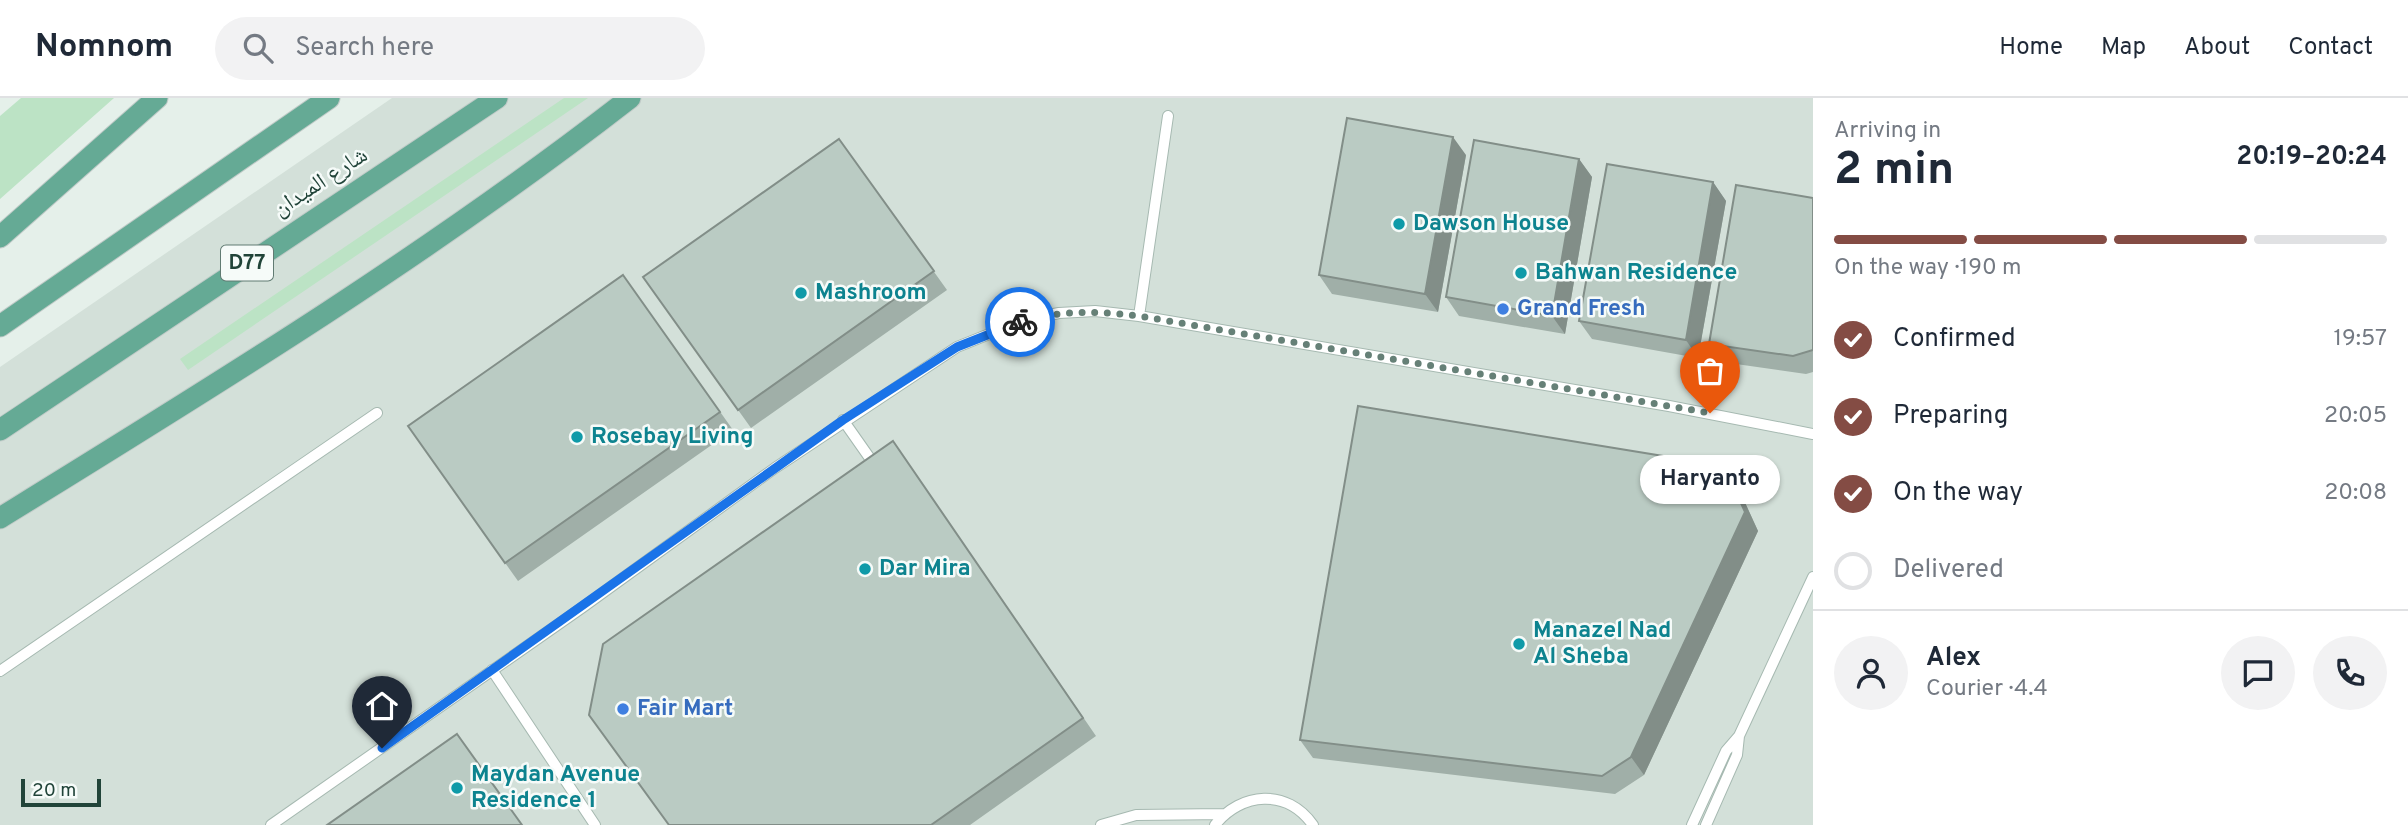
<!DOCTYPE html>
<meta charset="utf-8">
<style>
:root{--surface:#fff;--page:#f2f2f3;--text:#1f2937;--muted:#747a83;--line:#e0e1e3;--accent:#844c44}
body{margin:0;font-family:Overpass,"Noto Naskh Arabic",sans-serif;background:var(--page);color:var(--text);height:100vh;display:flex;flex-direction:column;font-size:26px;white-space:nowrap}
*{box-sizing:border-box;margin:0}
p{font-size:23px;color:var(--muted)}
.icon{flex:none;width:38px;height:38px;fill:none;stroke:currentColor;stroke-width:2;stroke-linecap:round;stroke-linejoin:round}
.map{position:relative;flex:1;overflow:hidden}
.sheet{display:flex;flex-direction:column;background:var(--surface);width:595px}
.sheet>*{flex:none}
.scale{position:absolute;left:21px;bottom:18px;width:80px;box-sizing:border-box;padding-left:7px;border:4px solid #214439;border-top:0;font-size:19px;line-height:24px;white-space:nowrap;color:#214439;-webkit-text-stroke:5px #f6fbf9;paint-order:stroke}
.pin{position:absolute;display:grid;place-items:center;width:60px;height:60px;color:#fff;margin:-72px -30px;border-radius:50% 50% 50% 0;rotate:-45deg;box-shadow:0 0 7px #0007}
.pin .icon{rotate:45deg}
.courier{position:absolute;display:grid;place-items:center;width:70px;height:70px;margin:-35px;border:5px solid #1a73e8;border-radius:50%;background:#fff;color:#222;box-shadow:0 2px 9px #0007}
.bubble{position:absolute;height:49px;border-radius:24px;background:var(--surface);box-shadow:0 2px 5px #0004;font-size:23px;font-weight:700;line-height:49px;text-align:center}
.summary em{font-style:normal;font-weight:700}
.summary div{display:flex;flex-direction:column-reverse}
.summary{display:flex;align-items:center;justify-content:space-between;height:119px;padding:0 21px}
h1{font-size:46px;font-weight:700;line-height:52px}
.bar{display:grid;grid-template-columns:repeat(4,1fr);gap:10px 7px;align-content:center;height:84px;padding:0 21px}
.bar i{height:9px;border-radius:5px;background:var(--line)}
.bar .current{background:var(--accent)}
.bar p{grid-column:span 4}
.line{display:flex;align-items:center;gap:18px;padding:0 21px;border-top:2px solid var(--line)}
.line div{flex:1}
.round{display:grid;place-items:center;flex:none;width:74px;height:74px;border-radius:37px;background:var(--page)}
ol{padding:0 21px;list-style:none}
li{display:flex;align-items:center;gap:21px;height:77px}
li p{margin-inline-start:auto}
li .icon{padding:7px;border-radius:50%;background:var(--accent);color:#fff;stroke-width:4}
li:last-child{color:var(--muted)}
li i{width:38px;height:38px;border:4px solid var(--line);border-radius:50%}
header{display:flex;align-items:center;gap:42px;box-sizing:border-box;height:98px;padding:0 35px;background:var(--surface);border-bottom:2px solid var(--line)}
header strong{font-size:33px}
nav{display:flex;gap:38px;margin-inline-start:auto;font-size:24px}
.search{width:490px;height:63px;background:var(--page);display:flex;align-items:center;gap:18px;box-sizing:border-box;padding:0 24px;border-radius:38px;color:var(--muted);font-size:26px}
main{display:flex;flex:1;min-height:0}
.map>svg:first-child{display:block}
.built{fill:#d3e0d9}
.green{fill:#bce3c5}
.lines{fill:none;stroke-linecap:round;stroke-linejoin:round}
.lane-casing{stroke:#a6b9b1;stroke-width:12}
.primary-casing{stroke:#c1cbc8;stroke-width:23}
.lane{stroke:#fff;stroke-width:10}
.primary{stroke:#65aa95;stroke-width:21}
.wall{fill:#a0afa8}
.shaded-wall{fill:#828e88}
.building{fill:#bacbc3;stroke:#828e88;stroke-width:2}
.done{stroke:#668077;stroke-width:7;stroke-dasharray:0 12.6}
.route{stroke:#1a73e8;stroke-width:9}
.culture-dot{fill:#0f9aa8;stroke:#f6fbf9;stroke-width:2.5}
.shop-dot{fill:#3f7fe0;stroke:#f6fbf9;stroke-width:2.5}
.labels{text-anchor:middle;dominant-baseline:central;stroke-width:5;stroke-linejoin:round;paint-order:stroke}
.shield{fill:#f6fbf9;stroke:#617b73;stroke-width:2}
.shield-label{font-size:21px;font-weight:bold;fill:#214439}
.street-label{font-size:23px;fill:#214439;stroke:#f6fbf9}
.culture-label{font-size:23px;font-weight:bold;fill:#0d838f;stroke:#f6fbf9;text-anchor:start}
.shop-label{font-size:23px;font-weight:bold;fill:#366cbe;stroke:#f6fbf9;text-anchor:start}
</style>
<header>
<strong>Nomnom</strong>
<div class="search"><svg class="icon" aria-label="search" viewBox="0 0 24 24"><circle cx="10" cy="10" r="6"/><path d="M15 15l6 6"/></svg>Search here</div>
<nav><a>Home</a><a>Map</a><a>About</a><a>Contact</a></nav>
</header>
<main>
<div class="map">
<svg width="1813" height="727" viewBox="0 0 1813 727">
<rect width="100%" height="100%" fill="#e5f0ea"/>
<path class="built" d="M392,0H1813V727H0V269Z"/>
<path class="green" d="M21,0H114L0,101V18Z
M564,0H588L188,272L180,261Z"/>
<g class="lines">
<g class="lane-casing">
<path id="lane" d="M1139,218L1168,18
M843,322L876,369
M492,572L595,727
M0,573L377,315
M271,727L583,509L775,370L957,249L1024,222L1059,215L1095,213L1139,218L1669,308L1813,336
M1101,727L1136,717L1224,716
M1215,727C1241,694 1287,690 1313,727
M1692,727L1726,653L1739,638
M1706,727L1737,657L1739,638L1813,479"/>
</g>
<g class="primary-casing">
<path id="primary" d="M0,139L157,0
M0,228L329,0
M0,332L497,0
M0,420C214,288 431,155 630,0"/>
</g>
<use href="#lane" class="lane"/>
<use href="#primary" class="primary"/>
</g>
<path class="wall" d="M839,41L947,192L751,330L643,179Z
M1466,57L1438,214L1332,196L1319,177Z
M1579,61L1592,79L1565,236L1459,218L1446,199Z
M1713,84L1726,103L1698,260L1592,241L1579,223Z
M1813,100V274L1806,276L1722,264L1709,246Z
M623,177L733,332L518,483L408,328Z
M893,343L1096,638L970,727H668Z
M1737,387L1758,433L1644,677L1615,696L1313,660L1300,642Z"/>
<path class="shaded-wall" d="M1453,39L1466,57L1438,214L1425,196Z
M1579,61L1592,79L1565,236L1552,218Z
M1713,84L1726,103L1698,260L1686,242Z
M1724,368L1737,387L1758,433L1644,677L1631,659Z"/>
<path class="building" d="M1347,20L1453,39L1425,196L1319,177Z
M839,41L934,173L738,312L643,179Z
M1474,42L1579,61L1552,218L1446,199Z
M1607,66L1713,84L1686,242L1579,223Z
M1736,87L1813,100V252L1793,258L1709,246Z
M623,177L720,314L505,465L408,328Z
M1358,308L1724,368L1745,414L1631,659L1602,678L1300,642Z
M893,343L1083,620L931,727H669L589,617L603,546Z
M457,636L522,727H327Z"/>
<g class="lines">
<path class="done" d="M1020,224C1059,212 1099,213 1139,218L1710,315"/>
<path class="route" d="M382,650L843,322L957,249L1020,224"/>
</g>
<g class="culture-dot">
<circle cx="1399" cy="126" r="7"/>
<circle cx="1521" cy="175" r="7"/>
<circle cx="801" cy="195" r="7"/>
<circle cx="577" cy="339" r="7"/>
<circle cx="865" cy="471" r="7"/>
<circle cx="1519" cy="546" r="7"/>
<circle cx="457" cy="690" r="7"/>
</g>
<g class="shop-dot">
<circle cx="1503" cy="211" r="7"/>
<circle cx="623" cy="611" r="7"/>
</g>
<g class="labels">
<rect class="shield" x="221" y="147.5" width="52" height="35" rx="5"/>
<g class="shield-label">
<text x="247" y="165">D77</text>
</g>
<g class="street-label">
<text transform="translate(321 85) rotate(-33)">شارع الميدان</text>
</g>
<g class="culture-label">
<text x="1413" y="126">Dawson House</text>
<text x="1535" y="175">Bahwan Residence</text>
<text x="815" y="195">Mashroom</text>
<text x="591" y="339">Rosebay Living</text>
<text x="879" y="471">Dar Mira</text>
<text x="1533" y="533">Manazel Nad<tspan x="1533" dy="26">Al Sheba</tspan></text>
<text x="471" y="677">Maydan Avenue<tspan x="471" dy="26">Residence 1</tspan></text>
</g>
<g class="shop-label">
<text x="1517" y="211">Grand Fresh</text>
<text x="637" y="611">Fair Mart</text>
</g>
</g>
</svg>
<div class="scale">20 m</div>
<div class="pin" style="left:1710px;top:315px;background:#ea580c"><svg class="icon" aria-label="bag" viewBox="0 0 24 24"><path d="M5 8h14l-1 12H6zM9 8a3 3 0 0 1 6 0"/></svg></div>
<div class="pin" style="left:382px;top:650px;background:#1f2937"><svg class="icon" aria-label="home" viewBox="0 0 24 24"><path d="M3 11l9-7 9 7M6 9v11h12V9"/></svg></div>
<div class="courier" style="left:1020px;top:224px"><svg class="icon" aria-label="bike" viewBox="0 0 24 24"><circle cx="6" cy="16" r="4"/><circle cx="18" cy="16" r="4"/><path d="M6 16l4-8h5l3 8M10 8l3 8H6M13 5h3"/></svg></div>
<div class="bubble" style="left:1640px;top:357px;width:140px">Haryanto</div>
</div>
<section class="sheet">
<div class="summary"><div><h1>2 min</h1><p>Arriving in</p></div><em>20:19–20:24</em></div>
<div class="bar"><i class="current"></i><i class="current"></i><i class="current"></i><i></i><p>On the way · 190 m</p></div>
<ol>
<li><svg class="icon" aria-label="check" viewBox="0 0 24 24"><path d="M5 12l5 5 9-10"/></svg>Confirmed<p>19:57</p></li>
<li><svg class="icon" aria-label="check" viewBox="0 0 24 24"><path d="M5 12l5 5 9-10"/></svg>Preparing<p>20:05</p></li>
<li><svg class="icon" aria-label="check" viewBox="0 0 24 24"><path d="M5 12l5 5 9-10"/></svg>On the way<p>20:08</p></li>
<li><i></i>Delivered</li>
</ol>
<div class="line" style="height:126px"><a class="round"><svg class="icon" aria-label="person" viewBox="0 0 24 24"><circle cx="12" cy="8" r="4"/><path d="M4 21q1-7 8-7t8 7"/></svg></a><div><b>Alex</b><p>Courier · 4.4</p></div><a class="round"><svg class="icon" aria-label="chat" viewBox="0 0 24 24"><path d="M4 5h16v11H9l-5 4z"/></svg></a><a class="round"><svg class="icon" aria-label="phone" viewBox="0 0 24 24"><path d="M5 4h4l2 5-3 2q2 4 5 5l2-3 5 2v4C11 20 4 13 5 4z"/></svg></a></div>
</section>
</main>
